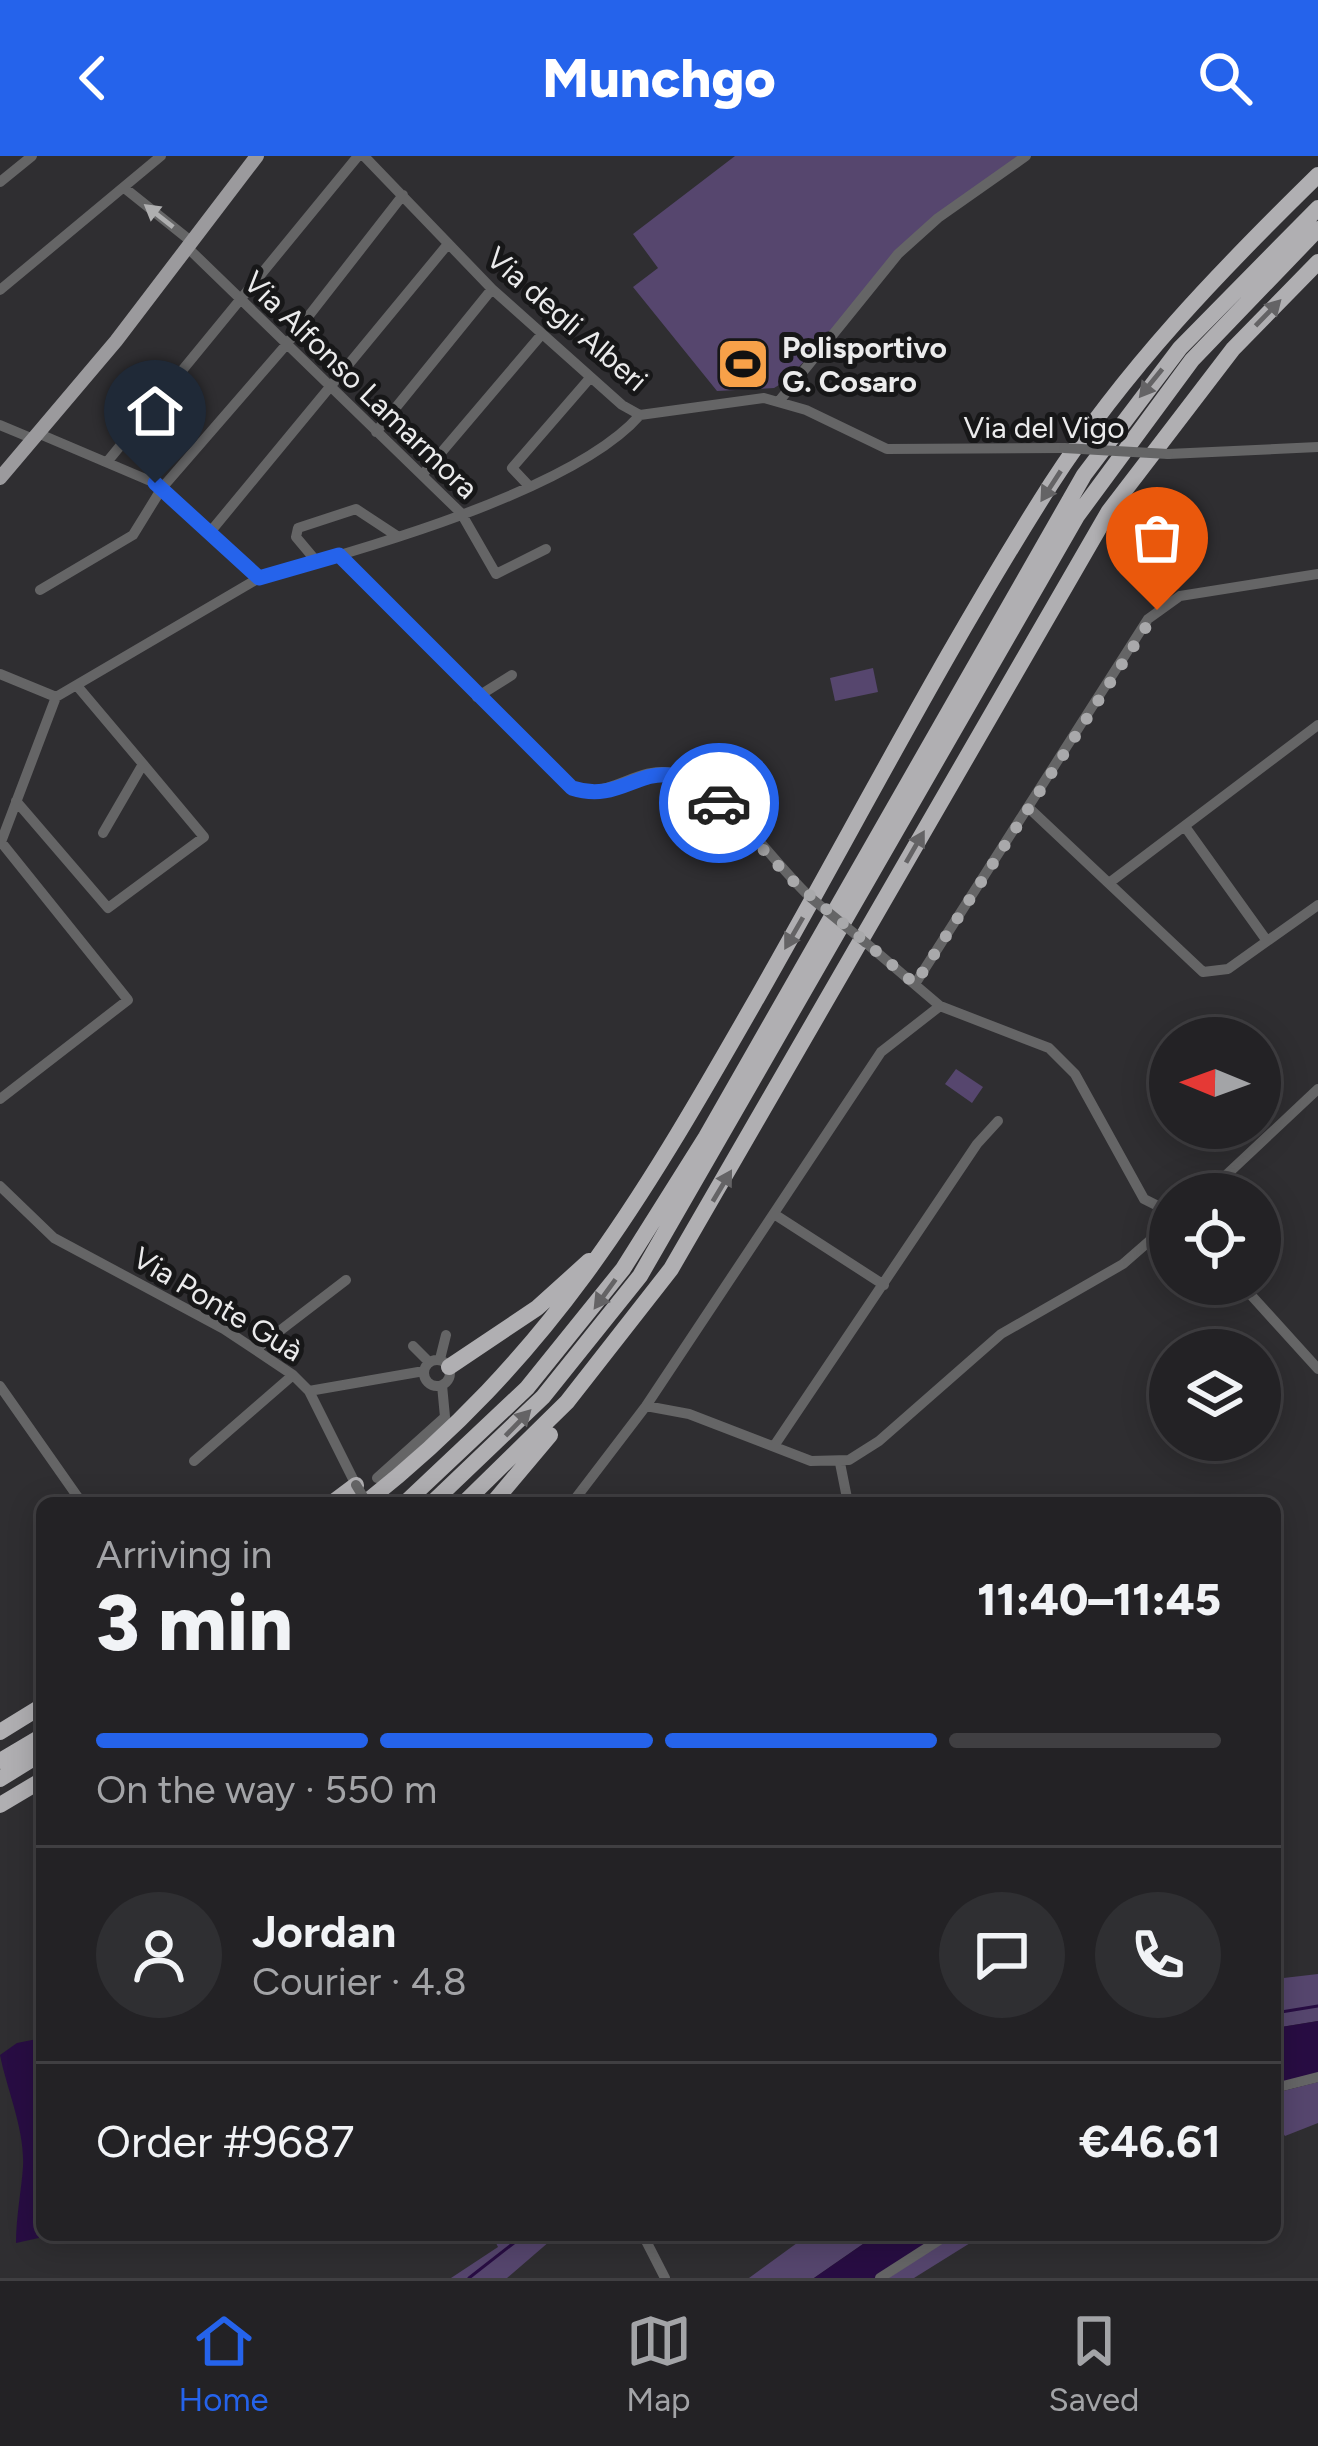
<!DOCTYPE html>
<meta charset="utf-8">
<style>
:root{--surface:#232225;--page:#2f2f32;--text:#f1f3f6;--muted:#a3a4a7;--line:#403f42;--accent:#2563eb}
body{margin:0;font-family:Figtree,sans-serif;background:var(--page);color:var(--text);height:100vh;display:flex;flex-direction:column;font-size:45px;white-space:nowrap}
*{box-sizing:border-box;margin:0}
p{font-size:39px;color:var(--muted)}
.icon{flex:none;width:66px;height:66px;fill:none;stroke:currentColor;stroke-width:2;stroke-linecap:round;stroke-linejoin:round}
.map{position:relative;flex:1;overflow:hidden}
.side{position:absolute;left:36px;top:1341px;width:1245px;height:744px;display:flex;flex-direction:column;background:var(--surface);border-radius:18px;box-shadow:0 6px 30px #0003,0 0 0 3px var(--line)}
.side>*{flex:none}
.needle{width:78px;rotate:271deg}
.tools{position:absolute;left:1149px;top:861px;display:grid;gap:24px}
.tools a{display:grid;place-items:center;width:132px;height:132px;border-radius:50%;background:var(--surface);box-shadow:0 6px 30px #0003,0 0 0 3px var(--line);font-size:60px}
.pin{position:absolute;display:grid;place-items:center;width:102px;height:102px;color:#fff;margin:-123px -51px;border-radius:50% 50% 50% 0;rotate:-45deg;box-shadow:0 0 12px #0007}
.pin .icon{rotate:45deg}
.courier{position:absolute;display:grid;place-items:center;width:120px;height:120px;margin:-60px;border:9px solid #2563eb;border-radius:50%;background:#fff;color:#222;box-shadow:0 3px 15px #0007}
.overview em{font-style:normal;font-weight:800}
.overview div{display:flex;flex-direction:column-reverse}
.overview{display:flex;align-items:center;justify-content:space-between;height:204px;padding:0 60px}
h1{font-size:78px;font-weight:800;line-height:90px}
.bar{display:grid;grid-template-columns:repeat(4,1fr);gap:18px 12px;align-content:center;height:144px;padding:0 60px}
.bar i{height:15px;border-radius:9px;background:var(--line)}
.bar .active{background:var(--accent)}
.bar p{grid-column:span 4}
.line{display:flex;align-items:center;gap:30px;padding:0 60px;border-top:3px solid var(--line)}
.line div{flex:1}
.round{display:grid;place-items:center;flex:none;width:126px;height:126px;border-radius:63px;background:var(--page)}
header{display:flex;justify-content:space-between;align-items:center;height:156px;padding:0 60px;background:var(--accent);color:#fff;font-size:54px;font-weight:800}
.tab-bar{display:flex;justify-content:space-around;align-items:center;height:168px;border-top:3px solid var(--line);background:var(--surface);font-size:33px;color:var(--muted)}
.tab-bar a{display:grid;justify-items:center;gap:6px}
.tab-bar .active{color:var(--accent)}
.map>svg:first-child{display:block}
.green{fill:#56466e}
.water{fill:#280d43}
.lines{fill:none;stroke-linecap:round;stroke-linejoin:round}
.stream{stroke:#280d43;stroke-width:3}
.minor{stroke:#656566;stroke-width:10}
.major{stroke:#9b9a9d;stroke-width:14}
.highway{stroke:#b0afb2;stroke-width:16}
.minor-bridge{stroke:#656566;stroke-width:10}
.oneway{fill:#afafb0}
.oneway2{fill:#646365}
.done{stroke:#a9a9ab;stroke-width:12;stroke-dasharray:0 21.6}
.route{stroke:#2563eb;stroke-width:15}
.labels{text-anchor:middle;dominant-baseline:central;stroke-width:10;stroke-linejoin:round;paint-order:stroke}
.street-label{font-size:30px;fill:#ebebec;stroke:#171718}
.poi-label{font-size:30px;font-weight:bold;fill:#ebebec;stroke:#171718;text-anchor:start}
</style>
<header><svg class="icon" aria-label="back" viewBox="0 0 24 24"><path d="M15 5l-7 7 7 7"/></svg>Munchgo<svg class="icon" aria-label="search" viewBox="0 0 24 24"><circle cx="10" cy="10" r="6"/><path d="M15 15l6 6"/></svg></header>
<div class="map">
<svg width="1318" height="2122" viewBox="0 0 1318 2122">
<rect width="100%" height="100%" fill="#2f2e31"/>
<path class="green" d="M735,0H1020L939,58L786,225L774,232L717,235L633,131L658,112L633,78Z
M873,512L878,536L835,545L830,522Z
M956,913L983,931L972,947L945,928Z
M1318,1818V1865L1275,1872V1823Z
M1318,1926V1967L1285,1980L1275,1966V1937Z
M492,2079H557L507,2122H451L498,2091Z
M808,2079H876L814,2122H749Z
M954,2079H983L914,2122H888Z"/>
<path class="water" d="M1318,1865V1926L1275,1937V1872Z
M42,1882V2079H52L16,2087C16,2061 21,2037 23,2011C25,1974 7,1934 0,1899L17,1887Z
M876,2079H954L888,2122H814Z"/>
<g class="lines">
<path class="stream" d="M1275,1857L1318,1850
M469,2122L524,2079"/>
<path class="minor" d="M364,0L492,133L622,249L640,259L764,242L806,254L887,293L1064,292
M0,26L32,0
M127,34L192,86
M190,94L461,357L496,418L546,393
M0,134L161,0
M780,244L898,98L938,62L1026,0
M0,269L31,282
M376,276L492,133
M42,279L155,327L259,422C358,395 574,335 640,259
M1168,298L1318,291
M107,306L358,0
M423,318L542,178
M529,330L512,312L590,222
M211,375L448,88
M339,399L564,626C604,652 632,609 672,617C721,628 774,708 811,742
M317,406L296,381L298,372L356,353L397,380
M40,434L133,379L162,332L286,189L403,39
M0,518L56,541L259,422
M78,531L143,608L103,677
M477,541L512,519
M16,645L108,752L204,681L143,608
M1031,654L1203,816L1228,813L1318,749
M1186,672L1267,785
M1,686L56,541
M1109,727L1318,569
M866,787L940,850L1049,892L1075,918L1144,1043L1170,1056
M915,828L1148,463L1180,440L1318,418
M0,943L128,844L1,686
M0,1030L54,1082L224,1173L293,1219L309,1235L356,1329
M1206,1038L1318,933
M774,1058L884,1129
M1241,1128L1318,1213
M413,1190L429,1206
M256,1193L346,1124
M440,1203L446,1179
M424 1217a13 13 0 1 1 26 0a13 13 0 1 1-26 0Z
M0,1230L82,1347
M309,1235L424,1215
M646,1250L689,1258L811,1305L849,1304L879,1285L1001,1178L1123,1108L1170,1067
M774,1290L977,988L998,965
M194,1305L293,1219
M840,1307L848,1347
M377,1322L445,1261L442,1229
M572,1347L646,1250L881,896L940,850
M1275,1932L1318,1921
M643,2079L665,2122
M880,2122L947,2079"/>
<path class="major" d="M0,322L116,185L257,0"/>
<path class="highway" d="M449,1211L537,1152L589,1105
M332,1347L356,1329
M365,1347C550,1200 638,1050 753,849C852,676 944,496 1051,328C1126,212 1220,115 1318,19
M405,1347L527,1232L623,1113L706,981L1084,319L1180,192L1318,52
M432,1347L543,1241L640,1120L1077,360L1192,204L1318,73
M464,1347L567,1246L671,1113L1109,355L1233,193L1318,106
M493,1347L550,1279
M0,1576L42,1550
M0,1605L42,1580
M0,1623L42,1597
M0,1649L42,1624"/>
<path class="minor-bridge" d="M1064,292L1168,298
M811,742L866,787
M356,1329L367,1347"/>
</g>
<defs><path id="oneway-solid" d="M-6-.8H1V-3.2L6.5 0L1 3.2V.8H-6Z" transform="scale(3)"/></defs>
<use class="oneway" href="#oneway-solid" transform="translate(159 60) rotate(-142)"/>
<g class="oneway2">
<use href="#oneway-solid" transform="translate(1268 157) rotate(-46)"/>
<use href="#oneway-solid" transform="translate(1151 227) rotate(129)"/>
<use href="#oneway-solid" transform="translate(1051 330) rotate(123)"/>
<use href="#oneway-solid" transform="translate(915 691) rotate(-60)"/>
<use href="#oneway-solid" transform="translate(794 777) rotate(120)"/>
<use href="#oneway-solid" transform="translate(722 1030) rotate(-59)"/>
<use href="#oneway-solid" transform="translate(605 1138) rotate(126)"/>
<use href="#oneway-solid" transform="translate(518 1267) rotate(-46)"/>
</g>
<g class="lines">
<path class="done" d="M719,647L794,726L915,828L1157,454"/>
<path class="route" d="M155,327L259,422L339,399L572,632C633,652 650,582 719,647"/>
</g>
<defs>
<g id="stadium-square" transform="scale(2.7)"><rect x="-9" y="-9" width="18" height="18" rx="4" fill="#f7a149" stroke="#171718"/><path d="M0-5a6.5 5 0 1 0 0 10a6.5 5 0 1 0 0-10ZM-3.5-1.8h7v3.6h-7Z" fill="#111"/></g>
</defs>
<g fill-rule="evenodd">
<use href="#stadium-square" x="743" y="208"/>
</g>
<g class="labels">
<g class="street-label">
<text transform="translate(567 163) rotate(41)">Via degli Alberi</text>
<text transform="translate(361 229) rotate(44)">Via Alfonso Lamarmora</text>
<text x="1044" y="271">Via del Vigo</text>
<text transform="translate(218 1148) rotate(31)">Via Ponte Guà</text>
</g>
<g class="poi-label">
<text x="782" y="191">Polisportivo<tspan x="782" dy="34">G. Cosaro</tspan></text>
</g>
</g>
</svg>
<div class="tools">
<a><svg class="needle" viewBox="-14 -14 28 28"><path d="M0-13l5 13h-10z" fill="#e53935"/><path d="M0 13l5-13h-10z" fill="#a3a4a7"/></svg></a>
<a><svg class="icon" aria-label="locate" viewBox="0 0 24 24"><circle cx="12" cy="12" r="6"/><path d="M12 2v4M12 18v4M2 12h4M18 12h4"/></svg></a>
<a><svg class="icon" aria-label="layers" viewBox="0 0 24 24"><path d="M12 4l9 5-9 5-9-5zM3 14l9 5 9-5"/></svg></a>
</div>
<div class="pin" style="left:1157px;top:454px;background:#ea580c"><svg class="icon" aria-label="bag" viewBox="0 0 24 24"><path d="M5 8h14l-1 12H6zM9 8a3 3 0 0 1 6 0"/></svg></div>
<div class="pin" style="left:155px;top:327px;background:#1f2937"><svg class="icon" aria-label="home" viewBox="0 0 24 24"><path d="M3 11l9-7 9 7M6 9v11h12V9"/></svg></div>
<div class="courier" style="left:719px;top:647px"><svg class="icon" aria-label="car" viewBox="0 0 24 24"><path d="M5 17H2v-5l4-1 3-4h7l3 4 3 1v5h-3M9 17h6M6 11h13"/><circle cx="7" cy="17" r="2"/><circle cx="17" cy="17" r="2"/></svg></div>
<section class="side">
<div class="overview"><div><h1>3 min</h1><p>Arriving in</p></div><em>11:40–11:45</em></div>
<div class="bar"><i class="active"></i><i class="active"></i><i class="active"></i><i></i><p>On the way · 550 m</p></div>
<div class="line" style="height:216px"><a class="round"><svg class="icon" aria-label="person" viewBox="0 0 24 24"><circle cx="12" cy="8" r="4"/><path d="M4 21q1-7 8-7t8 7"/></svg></a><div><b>Jordan</b><p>Courier · 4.8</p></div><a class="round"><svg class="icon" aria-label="chat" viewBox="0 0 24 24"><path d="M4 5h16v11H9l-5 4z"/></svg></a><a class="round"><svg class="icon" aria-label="phone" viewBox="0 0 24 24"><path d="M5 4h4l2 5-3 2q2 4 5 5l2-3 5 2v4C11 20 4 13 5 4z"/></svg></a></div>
<div class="line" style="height:156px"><div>Order #9687</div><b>€46.61</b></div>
</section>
</div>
<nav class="tab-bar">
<a class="active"><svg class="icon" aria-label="home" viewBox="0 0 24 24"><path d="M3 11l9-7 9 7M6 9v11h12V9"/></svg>Home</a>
<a><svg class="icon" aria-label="map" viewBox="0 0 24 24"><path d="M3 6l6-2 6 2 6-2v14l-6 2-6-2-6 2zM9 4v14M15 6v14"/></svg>Map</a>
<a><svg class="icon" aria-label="saved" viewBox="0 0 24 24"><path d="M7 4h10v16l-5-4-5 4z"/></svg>Saved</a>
</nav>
